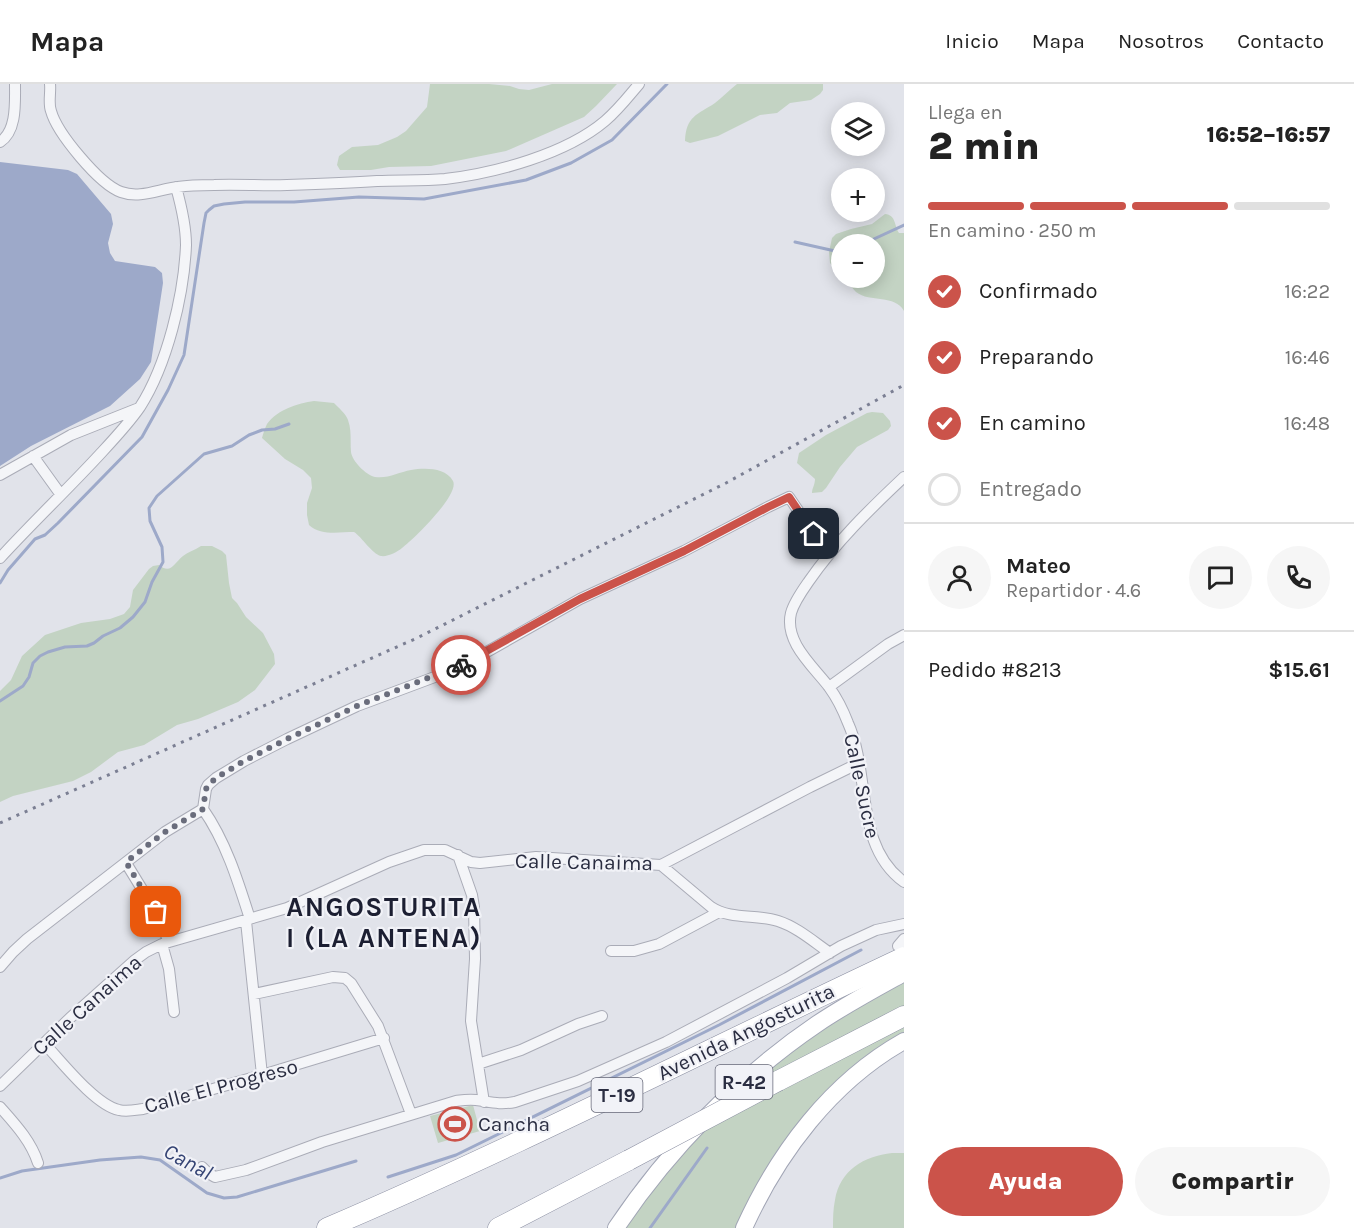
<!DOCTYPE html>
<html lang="es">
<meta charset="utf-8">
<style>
:root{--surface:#fff;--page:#f6f6f6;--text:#222;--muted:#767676;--line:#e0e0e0;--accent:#cb534a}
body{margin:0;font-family:Karla,sans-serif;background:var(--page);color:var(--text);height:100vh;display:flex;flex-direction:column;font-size:22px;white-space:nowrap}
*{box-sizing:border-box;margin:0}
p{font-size:20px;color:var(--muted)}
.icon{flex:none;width:33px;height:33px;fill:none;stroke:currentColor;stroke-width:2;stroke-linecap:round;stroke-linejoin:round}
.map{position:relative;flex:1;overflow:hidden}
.drawer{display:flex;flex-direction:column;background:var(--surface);width:450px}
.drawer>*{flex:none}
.buttons{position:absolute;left:831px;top:18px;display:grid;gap:12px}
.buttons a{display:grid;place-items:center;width:54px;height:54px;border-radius:50%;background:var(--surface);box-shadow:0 3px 15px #0003;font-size:30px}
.pin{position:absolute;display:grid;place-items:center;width:51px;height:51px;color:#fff;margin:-26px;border-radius:12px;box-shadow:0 3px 9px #0006}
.courier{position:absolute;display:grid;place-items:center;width:60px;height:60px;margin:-30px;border:4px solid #cb534a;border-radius:50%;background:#fff;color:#222;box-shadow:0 2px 8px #0007}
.headline em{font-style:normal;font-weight:800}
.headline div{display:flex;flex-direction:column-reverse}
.headline{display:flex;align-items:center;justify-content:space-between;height:102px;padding:0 24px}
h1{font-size:39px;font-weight:800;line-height:45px}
.bar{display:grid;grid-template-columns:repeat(4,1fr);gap:9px 6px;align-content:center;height:72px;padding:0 24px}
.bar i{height:8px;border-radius:4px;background:var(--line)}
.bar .selected{background:var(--accent)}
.bar p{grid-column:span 4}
.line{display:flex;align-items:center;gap:15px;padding:0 24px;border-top:2px solid var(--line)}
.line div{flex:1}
.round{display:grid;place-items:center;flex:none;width:63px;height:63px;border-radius:32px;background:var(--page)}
ol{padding:0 24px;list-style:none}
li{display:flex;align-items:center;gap:18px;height:66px}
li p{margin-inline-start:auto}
li .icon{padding:6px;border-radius:50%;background:var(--accent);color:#fff;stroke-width:4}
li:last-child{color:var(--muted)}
li i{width:33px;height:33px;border:3px solid var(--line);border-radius:50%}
.button{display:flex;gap:12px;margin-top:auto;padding:12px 24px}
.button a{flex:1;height:69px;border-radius:36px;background:var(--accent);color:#fff;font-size:24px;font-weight:800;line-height:69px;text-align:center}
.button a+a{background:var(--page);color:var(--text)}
header{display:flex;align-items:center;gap:36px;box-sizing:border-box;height:84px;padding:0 30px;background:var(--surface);border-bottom:2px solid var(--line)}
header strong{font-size:28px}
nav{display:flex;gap:33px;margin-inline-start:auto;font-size:21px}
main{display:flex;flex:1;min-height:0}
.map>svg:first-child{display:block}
.green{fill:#c3d3c3}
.water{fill:#9da9c9}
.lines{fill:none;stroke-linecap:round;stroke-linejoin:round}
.stream{stroke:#9da9c9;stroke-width:3}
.street-casing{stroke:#aaacb7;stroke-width:12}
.primary-casing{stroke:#a1a5b5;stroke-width:18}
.highway-casing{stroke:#898da0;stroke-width:21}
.street{stroke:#f4f5f8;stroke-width:10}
.primary{stroke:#fff;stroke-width:16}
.highway{stroke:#fff;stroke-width:20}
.rail{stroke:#7b7f93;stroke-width:3;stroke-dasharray:3 6;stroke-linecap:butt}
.highway-bridge-casing{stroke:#898da0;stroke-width:21;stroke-linecap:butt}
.highway-bridge{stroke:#fff;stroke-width:20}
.done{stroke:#6a6d7c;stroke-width:6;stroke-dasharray:0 10.8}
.route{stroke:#cb534a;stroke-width:8}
.labels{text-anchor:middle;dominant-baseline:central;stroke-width:4.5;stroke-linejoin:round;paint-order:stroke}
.shield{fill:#f1f2f7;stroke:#666878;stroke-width:1.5}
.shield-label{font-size:20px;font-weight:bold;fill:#2a2d41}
.street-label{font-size:21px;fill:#2a2d41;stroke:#f1f2f7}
.poi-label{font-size:21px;fill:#2a2d41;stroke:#f1f2f7;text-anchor:start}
.water-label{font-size:22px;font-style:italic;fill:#354474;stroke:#f1f2f7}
.district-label{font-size:27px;font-weight:bold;letter-spacing:1.5px;fill:#1c1f32;stroke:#f1f2f7}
</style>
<header>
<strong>Mapa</strong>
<nav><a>Inicio</a><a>Mapa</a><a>Nosotros</a><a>Contacto</a></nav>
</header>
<main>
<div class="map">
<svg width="904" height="1144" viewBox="0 0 904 1144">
<rect width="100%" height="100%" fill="#e1e3ea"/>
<path class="green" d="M430,0H489L510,2L519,5L529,6L552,0H617L596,22L584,33L506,67L431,82L389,83L371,86H340L337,81L339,72L352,63L378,61L397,53L406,47L427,23Z
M737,0H823V6L820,10L811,16L790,19L777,29L760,31L718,52L690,59L685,57C686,32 697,31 715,19C723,13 729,6 737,0Z
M885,130C896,131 894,141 899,149H904V227C895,210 870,219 856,208C852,204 848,198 844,194H874V160H842L841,191L830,179L829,168L832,154L836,150L851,145L872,140Z
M314,317L334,319C339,324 346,330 348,336C352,347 350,357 351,368C352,377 366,391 375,393C388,395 399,388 411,386C424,384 445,383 453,397C460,410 413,456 402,464C397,468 388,473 381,472C372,470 362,453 354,448C339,448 321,452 309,441L307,431V419L312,404L311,394L303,386L285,375L262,354C263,350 265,344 267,340C277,326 298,319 314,317Z
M872,328L883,329L890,337L891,342L888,346L857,363L840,383L826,404L822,408L812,409C812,404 815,401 815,395L797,379L799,369L826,351L867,329Z
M201,462H212L222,467L226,471L229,499L232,514L237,519L246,533L263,549L274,570L275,580L255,606L238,618L198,635L177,641L144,661L118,668L91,688L73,697L13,712L0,718V607L11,596L22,572L45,551L81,539L110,535L124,530L130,523L133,506L149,485L153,482L159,481C171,491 174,479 183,472C188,468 195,466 201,462Z
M904,889V957L822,1024L744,1144H616L758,984Z
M473,1021L480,1047L438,1059L430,1032Z
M892,1069H904V1144H833C833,1135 833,1125 835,1116C840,1086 864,1072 892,1069Z"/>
<path class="water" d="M0,78L68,86L77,90L111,130L113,140L108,159L110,169L115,177L155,183L162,189L163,199L151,278L140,295L110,322L31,362L0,382Z"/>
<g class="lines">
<path class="stream" d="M795,158L835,167H842
M863,160L904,141
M0,499L8,486L35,455L45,451L58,439L142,353L168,306L184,271L204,139L206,129L209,126L214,122L224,120L245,118H294L359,113L424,115L526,96L571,79L612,56L667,0
M0,617L23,602L29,593L33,579L40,572L48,568L65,563L87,562L94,559L103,552L120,544L133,533L145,518L152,498L163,478L162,463L150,437L149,424L157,412L204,370L232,362L249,351L262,346L275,345L289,340
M388,1093L456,1071L719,941L861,866
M0,1094L22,1087L100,1076L141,1073L160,1076L207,1109L224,1114L237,1113L356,1077
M650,1144L707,1064"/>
<g class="street-casing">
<path id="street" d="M50,0C51,9 48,19 51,27C57,49 99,100 121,108C140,115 159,105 178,103C190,101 202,101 214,101C239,100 263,102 287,101C317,100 347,99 377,97C400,96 423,97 445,95C496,89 566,70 605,37C618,26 628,13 639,0
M0,58C17,47 15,19 15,0
M33,372L61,411
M0,391L71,351L139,324
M904,393C870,425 836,458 809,497C802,507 794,518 791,529C784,558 813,582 829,603C837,614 843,626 848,639C871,690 854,762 904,798
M0,474C33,438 69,404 102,368C115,354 129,339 140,323C167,281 184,211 186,161C186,142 181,121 176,103
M829,603L888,560L904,551
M203,725L206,705L208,701L216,694L244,677L287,655L357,622L440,591L469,578L580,515L684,467L768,423L789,413L814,450L833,466
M203,725C226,758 238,797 250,835
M458,771L472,811L474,823L475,875L471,937L484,1018
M126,779L156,828L169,858
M661,781L711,823C731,836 756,830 778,837C797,843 814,858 830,869
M246,837L262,991
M162,860L169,885L174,928
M898,862L904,855
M611,867H634L659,860L719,828
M0,883L13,868L27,855L165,748L203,725
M254,910L333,893L345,894L351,899L378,942L411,1030
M44,959C61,977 95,1021 119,1026C127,1028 135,1026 143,1025L262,991L384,954
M478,980L521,966L578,940L602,932
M0,1002L70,934L135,876L146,868L162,860L287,824L389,778L424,766H445L471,778L480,779L536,773L661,781L810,703L859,679
M0,1023C15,1040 31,1057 38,1079
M202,1083L208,1089L215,1093L246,1086L322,1058L456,1017C463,1016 469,1015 476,1016C491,1018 499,1021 515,1018L578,997L666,958L787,894L841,862L876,846L904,840"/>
</g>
<g class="primary-casing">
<path id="primary" d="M616,1144C668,1066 740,992 817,940C845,921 875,905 904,889
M744,1144C778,1069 831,998 904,957"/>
</g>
<g class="highway-casing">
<path id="highway" d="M778,997L904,932
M327,1144C523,1060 712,963 904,873
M498,1144L629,1076"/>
</g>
<use href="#street" class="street"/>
<use href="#primary" class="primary"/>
<use href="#highway" class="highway"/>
<path class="rail" d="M0,739L417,554L726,399L904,301"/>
<g class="highway-bridge-casing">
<path id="highway-bridge" d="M629,1076L778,997"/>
</g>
<use href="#highway-bridge" class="highway-bridge"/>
</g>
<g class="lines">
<path class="done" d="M156,828L126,778L165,748L203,725L206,705L208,701L216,694L244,677L287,655L357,622L461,581"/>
<path class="route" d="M461,581L580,515L684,467L768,423L789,413L814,450"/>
</g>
<defs>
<g id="stadium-ring" transform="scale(1.725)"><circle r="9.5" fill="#f1f2f7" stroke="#cb534a" stroke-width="1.5"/><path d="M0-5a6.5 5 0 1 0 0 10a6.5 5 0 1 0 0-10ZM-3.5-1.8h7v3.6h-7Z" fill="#cb534a"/></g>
</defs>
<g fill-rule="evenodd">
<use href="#stadium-ring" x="455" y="1040"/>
</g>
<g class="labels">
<g class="shield">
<rect x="715.5" y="981" width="57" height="34" rx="4.5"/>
<rect x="591.5" y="994" width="51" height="34" rx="4.5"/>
</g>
<g class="shield-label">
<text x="744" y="998">R-42</text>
<text x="617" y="1011">T-19</text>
</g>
<g class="street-label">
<text transform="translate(862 702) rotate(78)">Calle Sucre</text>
<text transform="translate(584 778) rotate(1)">Calle Canaima</text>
<text transform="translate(87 921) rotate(-42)">Calle Canaima</text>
<text transform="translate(746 948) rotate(-26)">Avenida Angosturita</text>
<text transform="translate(221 1002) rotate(-15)">Calle El Progreso</text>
</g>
<g class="poi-label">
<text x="478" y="1040">Cancha</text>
</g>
<g class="water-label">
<text transform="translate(188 1078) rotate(29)">Canal</text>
</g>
<g class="district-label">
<text x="384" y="823">ANGOSTURITA<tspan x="384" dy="31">I (LA ANTENA)</tspan></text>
</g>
</g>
</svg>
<div class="buttons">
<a><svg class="icon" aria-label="layers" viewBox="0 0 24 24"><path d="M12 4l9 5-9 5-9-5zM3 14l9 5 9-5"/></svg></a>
<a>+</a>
<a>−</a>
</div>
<div class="pin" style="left:156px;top:828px;background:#ea580c"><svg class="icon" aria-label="bag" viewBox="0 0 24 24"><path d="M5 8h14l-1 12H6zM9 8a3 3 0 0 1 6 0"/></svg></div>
<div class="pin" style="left:814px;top:450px;background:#1f2937"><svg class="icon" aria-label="home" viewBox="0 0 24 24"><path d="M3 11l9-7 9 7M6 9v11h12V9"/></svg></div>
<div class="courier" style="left:461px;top:581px"><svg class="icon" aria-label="bike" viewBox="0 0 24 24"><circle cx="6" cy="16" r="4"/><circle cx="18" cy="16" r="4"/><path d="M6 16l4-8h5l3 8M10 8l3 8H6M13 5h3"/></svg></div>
</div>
<section class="drawer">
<div class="headline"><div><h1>2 min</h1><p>Llega en</p></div><em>16:52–16:57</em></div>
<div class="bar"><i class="selected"></i><i class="selected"></i><i class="selected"></i><i></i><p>En camino · 250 m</p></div>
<ol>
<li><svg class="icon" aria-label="check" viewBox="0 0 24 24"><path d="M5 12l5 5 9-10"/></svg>Confirmado<p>16:22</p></li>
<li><svg class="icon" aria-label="check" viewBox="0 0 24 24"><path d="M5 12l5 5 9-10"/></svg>Preparando<p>16:46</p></li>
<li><svg class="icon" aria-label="check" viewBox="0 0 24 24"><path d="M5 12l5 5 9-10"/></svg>En camino<p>16:48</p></li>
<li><i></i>Entregado</li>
</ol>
<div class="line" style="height:108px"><a class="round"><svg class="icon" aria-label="person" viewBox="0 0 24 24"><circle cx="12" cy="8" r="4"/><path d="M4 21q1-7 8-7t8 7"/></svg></a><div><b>Mateo</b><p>Repartidor · 4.6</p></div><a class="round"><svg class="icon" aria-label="chat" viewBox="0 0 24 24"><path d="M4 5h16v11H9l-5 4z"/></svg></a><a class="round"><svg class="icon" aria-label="phone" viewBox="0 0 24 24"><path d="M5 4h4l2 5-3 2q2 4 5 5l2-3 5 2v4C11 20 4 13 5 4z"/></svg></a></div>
<div class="line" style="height:78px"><div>Pedido #8213</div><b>$15.61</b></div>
<div class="button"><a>Ayuda</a><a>Compartir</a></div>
</section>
</main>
